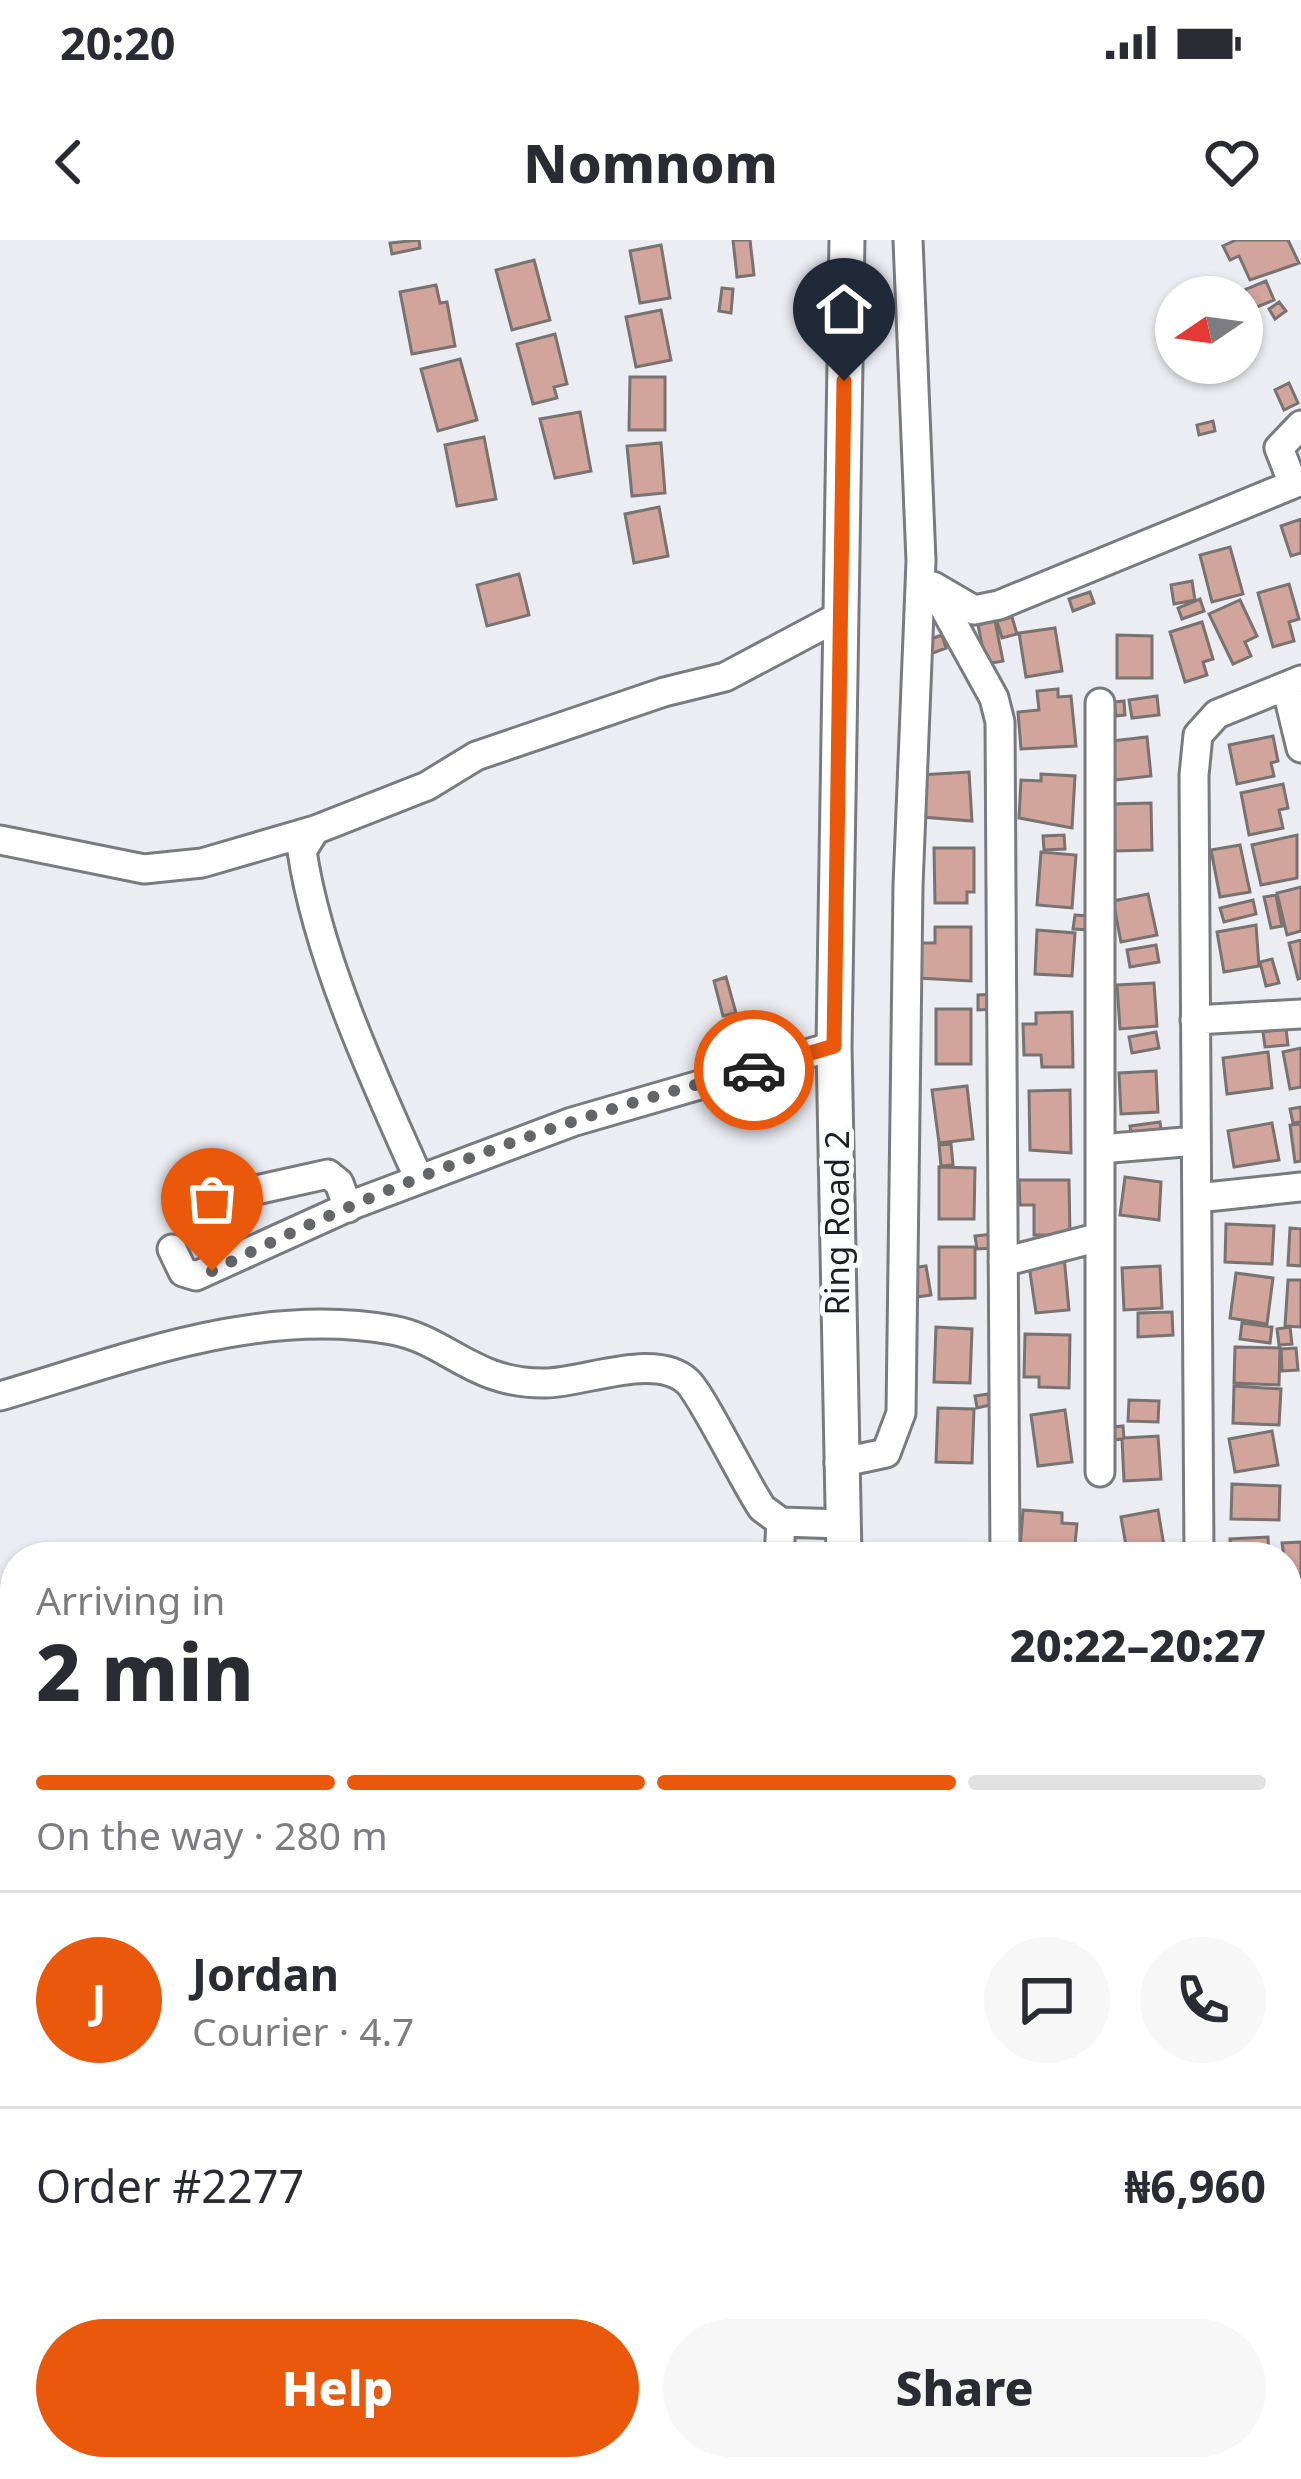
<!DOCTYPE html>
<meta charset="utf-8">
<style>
:root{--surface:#fff;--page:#f7f7f7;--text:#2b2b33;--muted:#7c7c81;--line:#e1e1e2;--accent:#ea580c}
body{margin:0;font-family:"Noto Sans",sans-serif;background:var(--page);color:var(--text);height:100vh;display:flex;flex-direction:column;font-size:45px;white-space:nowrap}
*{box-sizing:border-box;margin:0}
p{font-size:39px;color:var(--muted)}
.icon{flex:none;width:66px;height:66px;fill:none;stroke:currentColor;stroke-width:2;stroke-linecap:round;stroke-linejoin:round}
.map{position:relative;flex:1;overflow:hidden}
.side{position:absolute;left:0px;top:1302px;width:1302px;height:939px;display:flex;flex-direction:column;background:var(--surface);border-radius:48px 48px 0 0;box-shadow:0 3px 9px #0004}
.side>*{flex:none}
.needle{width:78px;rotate:257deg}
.controls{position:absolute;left:1155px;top:36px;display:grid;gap:24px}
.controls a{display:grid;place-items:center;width:108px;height:108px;border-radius:50%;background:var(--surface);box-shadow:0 3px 9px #0004;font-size:60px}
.pin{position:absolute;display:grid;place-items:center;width:102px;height:102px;color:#fff;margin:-123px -51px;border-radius:50% 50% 50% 0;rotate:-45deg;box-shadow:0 0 12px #0007}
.pin .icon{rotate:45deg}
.courier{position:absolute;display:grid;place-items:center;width:120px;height:120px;margin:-60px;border:9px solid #ea580c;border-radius:50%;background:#fff;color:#222;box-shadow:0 3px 15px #0007}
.head em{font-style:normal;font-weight:800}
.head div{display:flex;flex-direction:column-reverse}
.head{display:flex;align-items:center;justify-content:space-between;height:204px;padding:0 36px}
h1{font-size:78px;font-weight:800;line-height:90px}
.bar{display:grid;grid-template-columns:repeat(4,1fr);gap:18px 12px;align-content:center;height:144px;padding:0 36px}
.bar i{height:15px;border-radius:9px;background:var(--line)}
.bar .current{background:var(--accent)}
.bar p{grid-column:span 4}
.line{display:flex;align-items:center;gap:30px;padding:0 36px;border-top:3px solid var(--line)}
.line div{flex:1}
.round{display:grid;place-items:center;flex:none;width:126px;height:126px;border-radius:63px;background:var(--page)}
.cta{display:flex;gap:24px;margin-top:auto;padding:24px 36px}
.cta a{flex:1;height:138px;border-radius:72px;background:var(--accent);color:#fff;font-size:48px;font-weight:800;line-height:138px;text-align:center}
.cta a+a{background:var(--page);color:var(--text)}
.status{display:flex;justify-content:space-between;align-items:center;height:84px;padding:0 60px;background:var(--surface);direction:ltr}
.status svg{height:33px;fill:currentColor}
header{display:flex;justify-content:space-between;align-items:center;height:156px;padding:0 36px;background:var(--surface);font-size:54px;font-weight:800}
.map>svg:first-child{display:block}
.building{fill:#d1a49c;stroke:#787270;stroke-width:3}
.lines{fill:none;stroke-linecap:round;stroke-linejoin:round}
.minor-casing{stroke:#797b80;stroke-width:33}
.major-casing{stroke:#797b80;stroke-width:39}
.minor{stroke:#fff;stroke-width:27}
.major{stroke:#fff;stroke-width:33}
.done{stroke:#65666a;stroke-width:12;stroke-dasharray:0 21.6}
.route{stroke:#ea580c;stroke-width:15}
.labels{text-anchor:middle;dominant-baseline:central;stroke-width:10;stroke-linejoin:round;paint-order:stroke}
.street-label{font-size:33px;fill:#1d1e20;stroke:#f9fbff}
</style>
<div class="status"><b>20:20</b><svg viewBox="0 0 49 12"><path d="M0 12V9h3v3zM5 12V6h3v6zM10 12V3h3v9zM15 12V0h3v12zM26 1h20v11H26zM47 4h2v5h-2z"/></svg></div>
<header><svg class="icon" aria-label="back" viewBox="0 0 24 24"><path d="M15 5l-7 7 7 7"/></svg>Nomnom<svg class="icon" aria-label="heart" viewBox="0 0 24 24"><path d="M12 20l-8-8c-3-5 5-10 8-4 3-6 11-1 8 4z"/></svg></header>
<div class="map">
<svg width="1301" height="2239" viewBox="0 0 1301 2239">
<rect width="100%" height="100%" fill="#ebedf3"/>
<path class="building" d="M419,0L420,8L392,14L390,3Z
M733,0H750L754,35L737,37Z
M1236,0H1288L1299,23L1250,40L1239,16L1230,20L1223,6Z
M661,5L670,58L640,63L630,11Z
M534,20L550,80L512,90L496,30Z
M1266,41L1274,60L1252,69L1244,50Z
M436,45L440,63L447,62L455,106L412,114L400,52Z
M722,48L733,49L731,73L719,71Z
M1279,62L1286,71L1275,79L1269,69Z
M661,70L671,120L636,127L626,77Z
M555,94L567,144L554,147L557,158L533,164L517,104Z
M460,119L477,180L438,191L421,129Z
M630,137H665V190H629Z
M1289,143L1298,163L1284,170L1275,150Z
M580,172L591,231L555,238L540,179Z
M1213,181L1215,191L1199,195L1197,185Z
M484,197L496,259L457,266L445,205Z
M661,203L665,253L632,256L627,206Z
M659,267L668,316L634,323L625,274Z
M1301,279V313L1291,316L1281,286Z
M1230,307L1243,354L1212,362L1200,315Z
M519,334L529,375L487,386L477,345Z
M1192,341L1195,360L1174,364L1171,345Z
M1289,344L1299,379L1289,382L1294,401L1273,407L1258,353Z
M1090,352L1094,363L1073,371L1069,359Z
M1200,359L1204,371L1182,379L1178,368Z
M1240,360L1257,396L1245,402L1251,416L1233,424L1209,374Z
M1012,377L1017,394L1002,398L997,381Z
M995,381L1003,421L986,424L978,385Z
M1202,382L1213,419L1203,422L1207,435L1185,442L1170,392Z
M1055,388L1062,431L1026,437L1019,393Z
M942,395L946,408L933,413L928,400Z
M1117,395L1152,396V438H1117Z
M1058,449V457L1071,456L1076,506L1021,509L1018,472L1039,470L1037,451Z
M1157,456L1159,475L1132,478L1129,460Z
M1124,461L1125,475L1116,476L1114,462Z
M1273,496L1278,521L1271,523L1274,536L1237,544L1229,505Z
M1147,497L1151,536L1115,540L1111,501Z
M969,532L972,581L922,577L920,535Z
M1041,534L1075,536L1072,588L1019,578L1021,540L1041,541Z
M1283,544L1288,568L1279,570L1283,588L1249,595L1241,553Z
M1151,563L1152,610L1115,611L1114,564Z
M1064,595L1065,609L1044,610L1043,596Z
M1297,595V638L1261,645L1252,605Z
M1240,605L1250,652L1220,657L1211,610Z
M934,608H974V652H967V663H935Z
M1041,612L1076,615L1072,668L1037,665Z
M1301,647V691L1287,695L1277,653Z
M1148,654L1157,695L1121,702L1113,661Z
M1276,655L1282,686L1271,688L1264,657Z
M1253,660L1256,674L1224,682L1220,668Z
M1075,675L1090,676L1089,690L1073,689Z
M1256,685L1259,726L1224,732L1217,692Z
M935,687H971V741L918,738L917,703H935Z
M1037,690L1075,693L1072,736L1035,734Z
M1301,700V738L1298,739L1289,703Z
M1156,705L1159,722L1130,727L1127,710Z
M1272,719L1279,743L1266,746L1260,722Z
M726,737L736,773L723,776L714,741Z
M1154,743L1157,786L1120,789L1117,745Z
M995,754V769L978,770V755Z
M936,769H971V824H936Z
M1072,772L1073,827H1042L1041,815H1024L1023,784H1036V773Z
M1286,789L1288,805L1265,807L1263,792Z
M1156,792L1159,808L1132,813L1129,797Z
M1301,808V847L1290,849L1283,812Z
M1268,812L1272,848L1227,854L1223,818Z
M1156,831L1158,872L1121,874L1119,833Z
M967,846L973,899L939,903L932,850Z
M1070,850L1071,913L1030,910L1029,851Z
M1301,867V882L1293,883L1290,869Z
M1160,882L1162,896L1132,900L1130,886Z
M1272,883L1279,920L1234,927L1228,891Z
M1301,884V921L1295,922L1290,885Z
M951,904L953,925L941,926L939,905Z
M939,927L975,928L974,979H939Z
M1125,937L1161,942L1159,980L1120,975Z
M1019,940H1069L1070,995H1034V965H1020Z
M1226,984L1274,986L1272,1024L1225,1022Z
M1290,988L1301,989V1026L1288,1025Z
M993,994L994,1008L977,1009L975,996Z
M939,1007H975V1058L939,1059Z
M1064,1016L1069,1070L1036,1073L1028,1019Z
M926,1026L931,1055L917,1057L911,1028Z
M1160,1026L1162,1068L1124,1070L1122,1028Z
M1236,1033L1273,1038L1267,1084L1230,1078Z
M1288,1040H1301V1087L1285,1086Z
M1172,1072L1173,1095L1138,1097V1073Z
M1242,1083L1272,1087L1270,1103L1240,1099Z
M936,1087L972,1089L970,1143L934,1142Z
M1290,1087L1292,1104L1279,1105L1277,1089Z
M1025,1094L1070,1095L1069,1148L1039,1147V1137H1024Z
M1235,1107L1280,1108L1279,1145L1234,1143Z
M1296,1108L1298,1130L1282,1131L1281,1109Z
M1234,1146L1281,1149L1279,1185L1233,1183Z
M988,1154L990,1165L977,1168L975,1156Z
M1129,1160L1159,1161L1158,1182L1128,1181Z
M938,1168L974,1169L972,1223L936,1222Z
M1065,1170L1072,1222L1038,1226L1031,1175Z
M1123,1186L1124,1198L1158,1196L1161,1239L1124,1241L1122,1199L1113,1200L1112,1187Z
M1272,1191L1278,1225L1235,1232L1229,1199Z
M1232,1244L1280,1246L1279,1280L1231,1279Z
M1023,1270L1062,1273V1283L1077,1284L1074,1313L1020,1309Z
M1158,1270L1165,1312L1128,1317L1121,1277Z
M1268,1297L1269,1317H1231L1230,1299Z
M1301,1302V1339H1287L1282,1303Z
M1292,1349H1301V1365H1292Z
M646,2226H701L687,2228L688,2239H648Z
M971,2226H1006L1007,2239H979L971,2234Z
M1133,2226H1150L1149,2239H1132Z
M1076,2230L1124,2231V2239H1076Z"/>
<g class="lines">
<g class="minor-casing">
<path id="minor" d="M1293,244L1279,208L1301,185
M933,346L974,370L999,365L1301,241
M935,351L994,458L1000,482L1005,1317
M1286,446L1301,508
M0,600L144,629L202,623L315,590
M1195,780L1301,774
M1100,909L1196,901
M419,939C375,841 318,718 302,611L315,590L427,546L476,516L664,452L725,437L838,377
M1197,958L1301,947
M180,967L328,934L339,943L348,968
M172,1009L183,1032L196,1036L357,963L572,882L834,806
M1003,1022L1100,997
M0,1156C127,1119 257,1066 392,1090C448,1100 472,1144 545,1143C584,1143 656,1111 688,1142C703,1157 745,1243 762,1268L781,1282L842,1284
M839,1223L886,1213L901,1173L908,646L921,321L908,0
M1100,1232V463
M779,1317L781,1282
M1199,1317L1194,535L1198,495L1217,474L1301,440
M1287,1392H1301
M1287,1747L1301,1750
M0,1838L14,1857
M632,2226L633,2239
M759,2226V2239
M830,2226L832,2239
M1054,2226L1055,2239"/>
</g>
<g class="major-casing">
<path id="major" d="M844,1317L834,806L847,0
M898,2226L899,2239"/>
</g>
<use href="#minor" class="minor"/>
<use href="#major" class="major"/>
</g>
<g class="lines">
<path class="done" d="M212,1031C384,945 567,875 754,830"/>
<path class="route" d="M754,830L834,806L844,141"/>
</g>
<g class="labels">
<g class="street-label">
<text transform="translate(836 983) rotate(-90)">Ring Road 2</text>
</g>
</g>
</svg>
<div class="controls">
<a><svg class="needle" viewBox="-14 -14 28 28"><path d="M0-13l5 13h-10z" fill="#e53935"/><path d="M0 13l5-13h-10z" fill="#7c7c81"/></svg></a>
</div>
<div class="pin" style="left:212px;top:1031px;background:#ea580c"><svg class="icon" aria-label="bag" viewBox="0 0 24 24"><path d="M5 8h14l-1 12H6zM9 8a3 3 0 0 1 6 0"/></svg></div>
<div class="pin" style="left:844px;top:141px;background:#1f2937"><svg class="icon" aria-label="home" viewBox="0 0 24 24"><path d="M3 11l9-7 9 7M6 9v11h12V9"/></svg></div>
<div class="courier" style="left:754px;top:830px"><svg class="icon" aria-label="car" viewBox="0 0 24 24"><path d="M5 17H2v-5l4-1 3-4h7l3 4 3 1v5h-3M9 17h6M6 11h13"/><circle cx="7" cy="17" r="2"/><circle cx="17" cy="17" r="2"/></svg></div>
<section class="side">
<div class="head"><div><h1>2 min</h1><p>Arriving in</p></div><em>20:22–20:27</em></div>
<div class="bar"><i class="current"></i><i class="current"></i><i class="current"></i><i></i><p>On the way · 280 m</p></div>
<div class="line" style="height:216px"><b class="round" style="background:var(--accent);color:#fff">J</b><div><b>Jordan</b><p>Courier · 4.7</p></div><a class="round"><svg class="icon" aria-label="chat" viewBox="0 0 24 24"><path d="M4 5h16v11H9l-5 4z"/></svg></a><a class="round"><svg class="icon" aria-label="phone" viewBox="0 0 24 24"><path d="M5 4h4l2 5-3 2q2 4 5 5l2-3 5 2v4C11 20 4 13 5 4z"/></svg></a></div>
<div class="line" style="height:156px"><div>Order #2277</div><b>₦6,960</b></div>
<div class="cta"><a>Help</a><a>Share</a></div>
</section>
</div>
